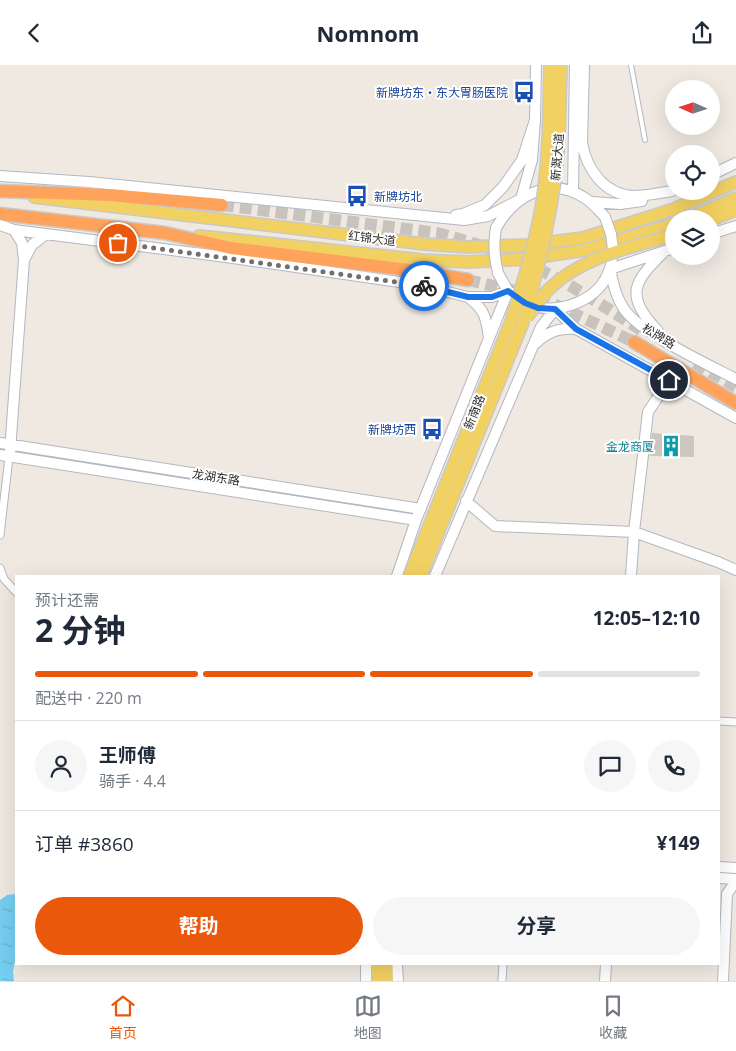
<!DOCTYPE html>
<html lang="zh">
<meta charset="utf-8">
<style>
:root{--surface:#fff;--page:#f6f6f7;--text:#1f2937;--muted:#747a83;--line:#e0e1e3;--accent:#ea580c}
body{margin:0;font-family:"Open Sans","Noto Sans SC",sans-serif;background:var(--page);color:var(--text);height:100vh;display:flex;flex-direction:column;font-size:19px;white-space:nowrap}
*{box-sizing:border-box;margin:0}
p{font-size:16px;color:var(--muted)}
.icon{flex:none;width:28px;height:28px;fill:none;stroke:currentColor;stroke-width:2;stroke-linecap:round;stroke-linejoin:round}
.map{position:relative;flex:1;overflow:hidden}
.panel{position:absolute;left:15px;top:510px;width:705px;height:390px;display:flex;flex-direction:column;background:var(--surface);border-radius:0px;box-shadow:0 5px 20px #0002}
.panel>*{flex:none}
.needle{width:32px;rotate:273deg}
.controls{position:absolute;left:665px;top:15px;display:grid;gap:10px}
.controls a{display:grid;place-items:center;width:55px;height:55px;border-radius:50%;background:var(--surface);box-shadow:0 5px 20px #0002;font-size:25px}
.pin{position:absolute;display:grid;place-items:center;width:42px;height:42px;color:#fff;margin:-21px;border:2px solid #fff;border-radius:50%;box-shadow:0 1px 5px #0007}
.courier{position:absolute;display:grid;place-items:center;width:50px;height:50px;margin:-25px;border:4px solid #1a73e8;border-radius:50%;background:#fff;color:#222;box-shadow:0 1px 6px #0007}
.head em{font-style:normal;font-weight:700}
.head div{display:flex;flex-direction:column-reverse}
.head{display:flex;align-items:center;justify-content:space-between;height:85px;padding:0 20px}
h1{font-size:32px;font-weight:700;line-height:38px}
.bar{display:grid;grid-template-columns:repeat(4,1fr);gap:8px 5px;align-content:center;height:60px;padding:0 20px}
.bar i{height:6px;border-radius:4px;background:var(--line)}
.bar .on{background:var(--accent)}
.bar p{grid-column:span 4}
.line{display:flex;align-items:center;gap:12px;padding:0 20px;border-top:1px solid var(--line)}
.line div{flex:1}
.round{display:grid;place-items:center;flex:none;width:52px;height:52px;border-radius:26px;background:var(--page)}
.button{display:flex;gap:10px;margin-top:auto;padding:10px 20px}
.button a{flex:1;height:58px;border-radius:30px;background:var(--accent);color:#fff;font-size:20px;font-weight:700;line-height:58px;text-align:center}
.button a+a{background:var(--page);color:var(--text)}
header{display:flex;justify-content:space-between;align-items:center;height:65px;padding:0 20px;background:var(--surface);font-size:22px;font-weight:700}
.tab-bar{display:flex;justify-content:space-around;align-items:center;height:70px;border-top:1px solid var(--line);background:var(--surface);font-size:14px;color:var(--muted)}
.tab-bar a{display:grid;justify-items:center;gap:2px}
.tab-bar .on{color:var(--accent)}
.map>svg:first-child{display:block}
.water{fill:url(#water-ripples)}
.building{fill:#cbc7bf}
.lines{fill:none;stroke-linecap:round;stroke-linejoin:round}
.highway-tunnel{stroke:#c8c4bd;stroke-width:12;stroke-dasharray:12 6;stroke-linecap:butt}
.lane-casing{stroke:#b4b7c1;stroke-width:6}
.street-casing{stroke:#b4b7c1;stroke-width:9}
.secondary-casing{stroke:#b4b7c1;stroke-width:12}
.primary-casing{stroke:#c9c9c9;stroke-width:14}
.highway-casing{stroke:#c9c9c9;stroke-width:15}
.lane{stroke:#fff;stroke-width:4}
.street{stroke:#fff;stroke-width:7}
.secondary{stroke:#fff;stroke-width:10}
.primary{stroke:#f2d163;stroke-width:11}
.highway{stroke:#ffa35c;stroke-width:12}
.secondary-bridge-casing{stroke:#b4b7c1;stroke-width:12;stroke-linecap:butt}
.primary-bridge-casing{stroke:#c9c9c9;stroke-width:14;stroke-linecap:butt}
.secondary-bridge{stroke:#fff;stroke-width:10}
.primary-bridge{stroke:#f2d163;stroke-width:11}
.done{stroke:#726f6d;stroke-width:5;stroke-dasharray:0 9}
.route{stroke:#1a73e8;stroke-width:6}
.labels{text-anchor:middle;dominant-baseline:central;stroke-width:4;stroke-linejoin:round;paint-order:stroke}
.transit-label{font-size:12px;fill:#164399;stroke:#fff;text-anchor:end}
.street-label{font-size:12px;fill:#2e2e2e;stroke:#fff}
.culture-label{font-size:12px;fill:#0d838f;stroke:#fff;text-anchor:end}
</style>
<header><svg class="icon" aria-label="back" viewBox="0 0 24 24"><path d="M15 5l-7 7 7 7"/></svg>Nomnom<svg class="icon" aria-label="share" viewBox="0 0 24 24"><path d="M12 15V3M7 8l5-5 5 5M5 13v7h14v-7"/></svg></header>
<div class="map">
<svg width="736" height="916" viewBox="0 0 736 916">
<defs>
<pattern id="water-ripples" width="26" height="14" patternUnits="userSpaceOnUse" patternTransform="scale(1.25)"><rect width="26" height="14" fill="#75cff0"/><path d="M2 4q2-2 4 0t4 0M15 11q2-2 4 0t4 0" fill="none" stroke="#66b2ce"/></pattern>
</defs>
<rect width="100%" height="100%" fill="#efe9e1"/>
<path class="water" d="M16,829V890L13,907L14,916H0V835L7,830Z"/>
<path class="building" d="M652,368L694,371V392L650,391Z"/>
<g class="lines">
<path class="highway-tunnel" d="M222,140L437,168C475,178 513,190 548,209C582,226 614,248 646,268
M468,215L537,231L634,277
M695,298L736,322"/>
<g class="lane-casing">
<path id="lane" d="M631,0L645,75"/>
</g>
<g class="street-casing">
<path id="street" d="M0,470L9,392
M0,503L4,514L16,527
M719,656L736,657
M502,916L503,899"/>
</g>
<g class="secondary-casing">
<path id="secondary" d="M584,0L582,78C587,105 604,129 633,131C646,131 659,128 672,126
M711,110L736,98
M0,111L89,117L464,155L488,151L521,134
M573,127L575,0
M521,134L532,95L535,55L536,0
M592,137L620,139L642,136
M456,150L463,149L485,140L503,122L522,95L535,55
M0,160L14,165L226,192L420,220L468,232H492L508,226
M496,163C514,131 550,110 585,133C593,138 598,145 605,152
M711,169L736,161
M24,195L32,180L46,169
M610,204C613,218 616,232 624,244C640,268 709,300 736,314
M610,204L674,183
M498,208L508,226L513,229
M468,232C485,245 486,252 489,273
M529,240C560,250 600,236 610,203C612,197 612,190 613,184
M555,244L576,264L736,353
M658,266C624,230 633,217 665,186
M536,278C549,266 559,263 576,264
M0,378L421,444
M10,386L24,195L22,178L14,165
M0,390L416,455
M466,436L495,461L634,467L718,497L736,505
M397,511L416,455L508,226
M435,511L541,262L555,244
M631,511L634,467L648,347L669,315
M719,802L736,803
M719,813L736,814
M397,899L398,916
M366,916V899
M605,916L606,899
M723,916L727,829L736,816"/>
</g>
<g class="primary-casing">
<path id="primary" d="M34,132L424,179L468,182L528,180L583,173L674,144L736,117
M687,154L736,133
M711,155L736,145
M199,171L423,195L468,197L526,194L585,185L674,159
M377,899L378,916
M387,916V899"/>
</g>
<g class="highway-casing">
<path id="highway" d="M0,126L109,130L222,140
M0,149L165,168L231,183L417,206L468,215
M634,277L736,338"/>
</g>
<use href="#lane" class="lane"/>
<use href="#street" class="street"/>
<use href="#secondary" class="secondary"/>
<use href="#primary" class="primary"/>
<use href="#highway" class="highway"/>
<g class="secondary-bridge-casing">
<path id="secondary-bridge" d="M605,152L611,169L613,184
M496,163C493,179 494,192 498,208"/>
</g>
<g class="primary-bridge-casing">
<path id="primary-bridge" d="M527,252C534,244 540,233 548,225C581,192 631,182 674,170
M409,511L511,256C523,217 535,178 542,138C549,92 549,46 550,0
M421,511L522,260C538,207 551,154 557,99C560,67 560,33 561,0"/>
</g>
<use href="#secondary-bridge" class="secondary-bridge"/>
<use href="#primary-bridge" class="primary-bridge"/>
</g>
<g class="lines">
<path class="done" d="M118,178L424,221"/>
<path class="route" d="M424,221L468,232H492L508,226L525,238L538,243L555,244L576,264L669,315"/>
</g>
<defs>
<g id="bus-bare" transform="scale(1.725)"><path d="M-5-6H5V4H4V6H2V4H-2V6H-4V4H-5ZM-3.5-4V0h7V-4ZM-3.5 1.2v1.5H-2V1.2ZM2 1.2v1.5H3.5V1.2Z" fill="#1a4fb4" stroke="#fff" stroke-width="2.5" paint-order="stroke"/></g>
<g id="building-bare" transform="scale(1.725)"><path d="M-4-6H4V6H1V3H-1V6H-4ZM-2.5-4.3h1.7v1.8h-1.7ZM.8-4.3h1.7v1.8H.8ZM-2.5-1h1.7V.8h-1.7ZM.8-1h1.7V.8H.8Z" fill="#0f9aa8" stroke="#fff" stroke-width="2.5" paint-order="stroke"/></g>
</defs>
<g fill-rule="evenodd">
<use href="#bus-bare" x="524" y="27"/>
<use href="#bus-bare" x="357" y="131"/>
<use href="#bus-bare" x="432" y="364"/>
<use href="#building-bare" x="671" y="381"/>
</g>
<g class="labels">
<g class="transit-label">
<text x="508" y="27">新牌坊东‧东大胃肠医院</text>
<text x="374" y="131" text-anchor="start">新牌坊北</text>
<text x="416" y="364">新牌坊西</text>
</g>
<g class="street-label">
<text transform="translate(557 92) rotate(-85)">新溉大道</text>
<text transform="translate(372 173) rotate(7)">红锦大道</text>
<text transform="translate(659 271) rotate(31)">松牌路</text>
<text transform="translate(474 347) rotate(-68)">新南路</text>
<text transform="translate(216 412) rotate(9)">龙湖东路</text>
</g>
<g class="culture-label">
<text x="654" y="381">金龙商厦</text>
</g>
</g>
</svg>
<div class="controls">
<a><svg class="needle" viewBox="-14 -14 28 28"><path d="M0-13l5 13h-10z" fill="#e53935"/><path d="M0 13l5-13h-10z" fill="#747a83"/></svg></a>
<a><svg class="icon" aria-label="locate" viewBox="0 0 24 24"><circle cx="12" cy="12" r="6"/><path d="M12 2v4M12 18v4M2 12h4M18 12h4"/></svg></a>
<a><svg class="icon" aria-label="layers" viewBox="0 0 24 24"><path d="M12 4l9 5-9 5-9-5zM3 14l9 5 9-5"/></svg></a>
</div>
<div class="pin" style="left:118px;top:178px;background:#ea580c"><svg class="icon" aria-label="bag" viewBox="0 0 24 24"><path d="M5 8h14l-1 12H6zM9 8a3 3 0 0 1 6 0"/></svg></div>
<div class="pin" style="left:669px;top:315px;background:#1f2937"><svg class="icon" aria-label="home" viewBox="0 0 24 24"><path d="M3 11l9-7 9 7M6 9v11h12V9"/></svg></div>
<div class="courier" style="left:424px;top:221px"><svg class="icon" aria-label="bike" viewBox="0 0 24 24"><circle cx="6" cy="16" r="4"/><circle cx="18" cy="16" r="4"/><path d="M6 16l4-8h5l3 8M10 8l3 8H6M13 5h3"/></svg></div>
<section class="panel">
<div class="head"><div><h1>2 分钟</h1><p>预计还需</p></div><em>12:05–12:10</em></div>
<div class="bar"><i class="on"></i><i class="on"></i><i class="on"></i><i></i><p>配送中 · 220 m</p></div>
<div class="line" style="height:90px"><a class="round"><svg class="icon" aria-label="person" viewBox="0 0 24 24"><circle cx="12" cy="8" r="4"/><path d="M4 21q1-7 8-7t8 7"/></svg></a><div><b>王师傅</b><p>骑手 · 4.4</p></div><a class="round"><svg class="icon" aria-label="chat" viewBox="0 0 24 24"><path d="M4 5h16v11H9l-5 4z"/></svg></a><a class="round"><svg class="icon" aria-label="phone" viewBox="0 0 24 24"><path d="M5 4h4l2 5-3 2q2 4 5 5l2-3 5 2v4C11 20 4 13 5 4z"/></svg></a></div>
<div class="line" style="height:65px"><div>订单 #3860</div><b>¥149</b></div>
<div class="button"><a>帮助</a><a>分享</a></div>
</section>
</div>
<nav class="tab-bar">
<a class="on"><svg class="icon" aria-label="home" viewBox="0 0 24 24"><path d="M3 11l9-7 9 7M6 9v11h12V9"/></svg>首页</a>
<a><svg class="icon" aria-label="map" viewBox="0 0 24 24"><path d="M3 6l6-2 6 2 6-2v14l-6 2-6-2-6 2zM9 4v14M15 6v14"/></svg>地图</a>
<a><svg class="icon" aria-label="saved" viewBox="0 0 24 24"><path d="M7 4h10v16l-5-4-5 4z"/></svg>收藏</a>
</nav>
